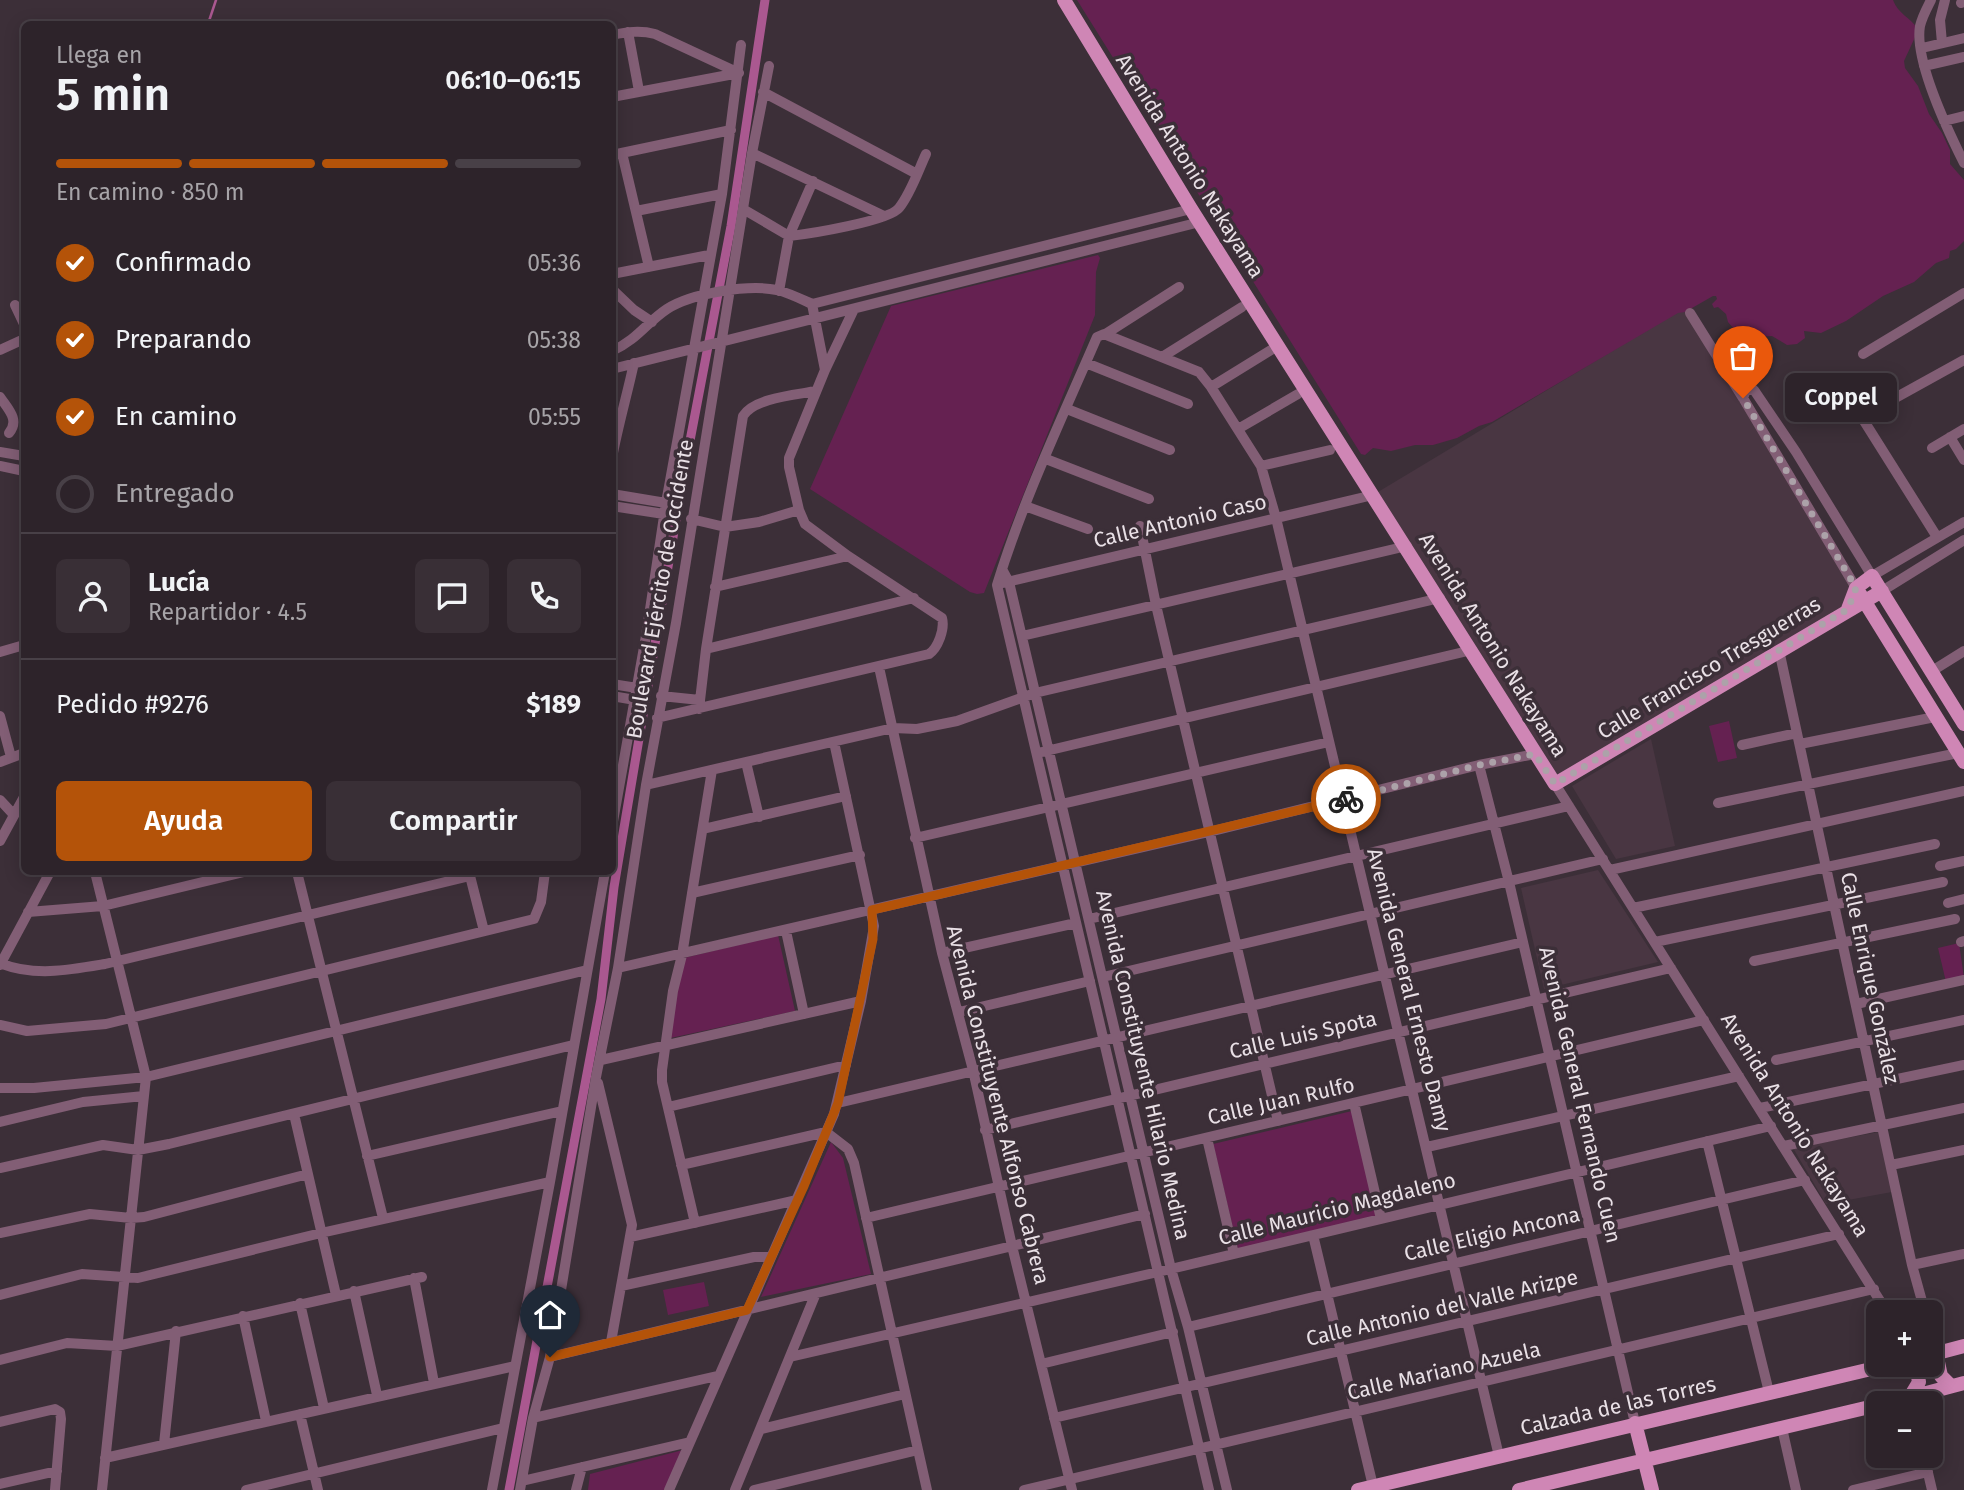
<!DOCTYPE html>
<html lang="es">
<meta charset="utf-8">
<style>
:root{--surface:#2d232a;--page:#392f36;--text:#f1f3f6;--muted:#a7a4a8;--line:#484047;--accent:#b45309}
body{margin:0;font-family:"Fira Sans",sans-serif;background:var(--page);color:var(--text);height:100vh;display:flex;flex-direction:column;font-size:26px;white-space:nowrap}
*{box-sizing:border-box;margin:0}
p{font-size:23px;color:var(--muted)}
.icon{flex:none;width:38px;height:38px;fill:none;stroke:currentColor;stroke-width:2;stroke-linecap:round;stroke-linejoin:round}
.map{position:relative;flex:1;overflow:hidden}
.sheet{position:absolute;left:21px;top:21px;width:595px;height:854px;display:flex;flex-direction:column;background:var(--surface);border-radius:10px;box-shadow:0 4px 18px #0003,0 0 0 2px var(--line)}
.sheet>*{flex:none}
.buttons{position:absolute;left:1866px;top:1300px;display:grid;gap:14px}
.buttons a{display:grid;place-items:center;width:77px;height:77px;border-radius:10px;background:var(--surface);box-shadow:0 4px 18px #0003,0 0 0 2px var(--line);font-size:35px}
.pin{position:absolute;display:grid;place-items:center;width:60px;height:60px;color:#fff;margin:-72px -30px;border-radius:50% 50% 50% 0;rotate:-45deg;box-shadow:0 0 7px #0007}
.pin .icon{rotate:45deg}
.courier{position:absolute;display:grid;place-items:center;width:70px;height:70px;margin:-35px;border:5px solid #b45309;border-radius:50%;background:#fff;color:#222;box-shadow:0 2px 9px #0007}
.bubble{position:absolute;height:49px;border-radius:10px;background:var(--surface);box-shadow:0 4px 18px #0003,0 0 0 2px var(--line);font-size:23px;font-weight:600;line-height:49px;text-align:center}
.headline em{font-style:normal;font-weight:600}
.headline div{display:flex;flex-direction:column-reverse}
.headline{display:flex;align-items:center;justify-content:space-between;height:119px;padding:0 35px}
h1{font-size:46px;font-weight:600;line-height:52px}
.bar{display:grid;grid-template-columns:repeat(4,1fr);gap:10px 7px;align-content:center;height:84px;padding:0 35px}
.bar i{height:9px;border-radius:5px;background:var(--line)}
.bar .selected{background:var(--accent)}
.bar p{grid-column:span 4}
.line{display:flex;align-items:center;gap:18px;padding:0 35px;border-top:2px solid var(--line)}
.line div{flex:1}
.round{display:grid;place-items:center;flex:none;width:74px;height:74px;border-radius:10px;background:var(--page)}
ol{padding:0 35px;list-style:none}
li{display:flex;align-items:center;gap:21px;height:77px}
li p{margin-inline-start:auto}
li .icon{padding:7px;border-radius:50%;background:var(--accent);color:#fff;stroke-width:4}
li:last-child{color:var(--muted)}
li i{width:38px;height:38px;border:4px solid var(--line);border-radius:50%}
.cta{display:flex;gap:14px;margin-top:auto;padding:14px 35px}
.cta a{flex:1;height:80px;border-radius:10px;background:var(--accent);color:#fff;font-size:28px;font-weight:600;line-height:80px;text-align:center}
.cta a+a{background:var(--page);color:var(--text)}
.map>svg:first-child{display:block}
.built{fill:#493642}
.green{fill:#652151}
.lines{fill:none;stroke-linecap:round;stroke-linejoin:round}
.stream{stroke:#aa5890;stroke-width:2.5}
.canal{stroke:#aa5890;stroke-width:9}
.minor{stroke:#825e75;stroke-width:10}
.major{stroke:#cf86b5;stroke-width:14}
.done{stroke:#aca2a9;stroke-width:7;stroke-dasharray:0 12.6}
.route{stroke:#b45309;stroke-width:9}
.labels{text-anchor:middle;dominant-baseline:central;stroke-width:7;stroke-linejoin:round;paint-order:stroke}
.street-label{font-size:21px;fill:#e9e0e6;stroke:#3c2f38}
</style>
<div class="map">
<svg width="1964" height="1490" viewBox="0 0 1964 1490">
<rect width="100%" height="100%" fill="#3c2f38"/>
<path class="built" d="M1687,306L1864,602L1555,784L1373,495Z
M1651,739L1675,846L1616,859L1572,786Z
M1598,870L1658,962L1544,989L1521,888Z
M1879,1132L1892,1192L1826,1204L1793,1148Z"/>
<path class="green" d="M1077,0H1893C1898,14 1910,17 1917,28L1916,35L1904,61L1905,68L1918,86L1929,114L1942,133L1950,150V164L1964,180V241L1956,249L1950,251L1949,258L1936,263L1914,282L1883,296L1846,321L1821,333L1804,331L1805,338L1797,344L1787,345L1772,336L1758,337L1763,358L1757,364L1751,360L1746,343L1728,322L1726,314L1718,307L1714,308L1712,304L1717,299L1716,296H1713L1685,312L1678,313L1492,422L1479,426L1457,438L1433,445H1415L1391,451L1373,448L1365,455L1361,454Z
M1098,255L1100,258L1096,272L1095,315L984,593L977,594L970,592L810,489L891,306Z
M1729,721L1737,758L1718,762L1709,726Z
M778,935L795,1011L666,1039L684,958Z
M1959,943L1964,978L1946,982L1938,948Z
M1352,1111L1377,1216L1238,1249L1213,1144Z
M831,1142L843,1158L871,1274L761,1297Z
M704,1282L709,1306L668,1315L663,1290Z
M683,1450L666,1490H588L590,1474Z"/>
<g class="lines">
<path class="stream" d="M208,24L216,0"/>
<path class="canal" d="M509,1490L601,999L614,887L684,472L731,226L765,0"/>
<path class="minor" d="M1931,0C1927,8 1922,17 1920,26C1914,61 1948,131 1964,163
M1961,3L1964,2
M628,32L639,91
M612,35C627,32 640,30 655,34L739,73
M1942,43L1940,20L1945,0
M1922,48L1964,38
M1924,66L1964,57
M763,92L917,174
M612,97L739,73
M1944,121L1964,116
M622,153L649,267
M752,153L884,216
M612,155L731,130
M743,209L789,236C809,234 889,221 899,208C911,193 918,171 926,154
M636,211L722,194
M612,274L709,255
M612,289L634,310L652,322
M779,291L789,236L813,181
M15,305L24,324
M1690,313L1743,398
M1107,333L1179,287
M0,350L24,339
M612,351C638,339 646,323 667,309C692,293 749,284 777,290C789,293 801,299 812,304L1191,209
M1863,354L1964,293
M1162,357L1242,307
M1086,363L1188,404
M612,369L1200,222
M825,370L854,309
M1837,378L1937,537
M1211,387L1271,350
M0,397C8,409 20,420 9,433
M1897,397L1964,360
M1067,409L1170,450
M1238,429L1298,394
M1950,437L1964,460
M1932,448L1964,429
M0,452L24,456
M612,458C618,426 627,395 634,363
M1046,459L1149,499
M0,466L24,471
M1261,466L1330,450
M612,494L666,503
M612,506L664,514
M1025,506L1088,529
M691,519L725,527L759,522L799,510
M1140,526L1156,605L1278,1121
M1002,569L1009,582L1171,1269L1188,1327L1227,1490
M1003,583L1373,495
M715,587L848,556
M1856,588L1743,398L1746,390H1754L1796,452L1872,576L1964,522
M1882,591L1964,540
M1022,636L1407,546
M706,649L914,598
M1779,650L1912,1265L1925,1312
M0,652L24,645
M879,667L942,953L973,1070L1012,1246L1072,1490
M1932,671L1964,651
M612,684L637,688
M612,696L635,700
M661,696L700,700
M699,709L706,649L743,416C754,398 795,395 816,391
M0,716L11,757
M657,718L929,654C938,648 945,629 942,618L848,556L805,524L799,510L789,467V458L825,370L812,304
M1800,744L1935,717
M1742,745L1797,733
M1042,752L1472,650
M1535,754L1479,765L1509,882L1635,1423
M0,762L24,753
M746,762L759,817
M1555,784L1887,1312
M646,785L893,728L917,729L957,721L1035,693L1440,598
M0,800L14,815
M1718,803L1958,753
M612,827L646,636L666,503L722,194L741,45
M703,829L846,796
M915,838L1329,742
M0,841L24,797
M1940,866L1964,861
M1610,870L1964,791
M95,872L146,1077L102,1490
M297,872L383,1218
M469,872L484,931
M692,893L860,855
M1948,903L1964,899
M1633,908L1935,844
M28,912L103,906L244,872
M1089,919L1569,806
M786,931L804,1014
M1655,942L1943,882
M1961,942L1964,941
M942,953L1076,923
M1754,961L1955,919
M0,963C34,977 70,970 105,964L470,876
M0,965L50,872
M618,968L1209,832L1479,765
M1103,977L1603,859
M1856,1004L1964,980
M959,1012L1090,981
M0,1025L27,1031L106,1024L534,919L541,902L545,872
M601,1060L861,1001
M1776,1060L1964,1020
M598,1083L632,1225L611,1342
M0,1088H34L146,1077L587,970
M838,1103L1523,942
M1354,1103L1381,1219
M668,1107L846,1065
M1760,1108L1964,1065
M294,1114L336,1295
M0,1122L83,1102L144,1096
M985,1130L1671,968
M1207,1138L1234,1254
M1707,1141L1769,1392
M1784,1146L1964,1108
M1427,1147L1739,1076
M367,1156L562,1111
M681,1165L826,1132L848,1149L854,1163L927,1490
M1891,1165L1964,1150
M0,1168L103,1145L138,1150L169,1144L573,1045
M866,1218L1704,1020
M695,1223L662,1082V1070L673,991L682,955L712,770
M0,1233L90,1214L131,1218L144,1217L308,1174
M1313,1235L1373,1486
M630,1237L797,1200
M1912,1265L1964,1254
M414,1278L434,1383
M621,1286L754,1257H771
M354,1291L377,1395
M0,1295L82,1274L138,1278L321,1233L550,1182
M300,1303L324,1408
M243,1316L266,1421
M1188,1327L1805,1180
M1930,1330L1936,1353
M550,1357L1145,1214
M790,1357L1158,1272L1771,1126
M0,1360L67,1343L117,1346L422,1277
M1041,1364L1173,1332
M300,1414L318,1490
M533,1418L717,1376
M1054,1418L1839,1234
M0,1422L55,1409L60,1412L61,1419L55,1490
M1782,1428L1796,1490
M762,1429L905,1394
M164,1444L176,1331
M1924,1456L1932,1490
M105,1458L515,1366
M522,1481L690,1442
M0,1484L57,1471
M246,1490L503,1428
M492,1490L550,1182L605,872
M520,1490L533,1418L550,1357L596,1077L618,968L646,785L676,623L752,153L769,66
M576,1490L582,1467
M669,1490L834,1114L861,1001L874,926L834,742
M735,1490L816,1293
M754,1490L918,1450
M1024,1490L1874,1289
M1209,1490L997,585C1023,500 1062,418 1097,337L1104,334L1199,372L1211,387L1261,466L1276,518L1499,1456
M1853,1490L1928,1472"/>
<path class="major" d="M1064,0L1191,209L1555,784L1882,591
M1860,594L1964,762
M1848,609L1856,588L1872,576L1964,724
M1936,1353L1941,1376L1951,1386
M1930,1355L1964,1346
M1910,1397L1919,1382L1916,1365
M1885,1404L1964,1383
M1635,1423L1652,1490
M1358,1490L1888,1365
M1519,1490L1878,1405"/>
</g>
<g class="lines">
<path class="done" d="M1346,799L1479,765L1535,754L1555,784L1848,609L1856,588L1743,398"/>
<path class="route" d="M550,1357L747,1310L804,1186L838,1103L873,939L872,910L1346,799"/>
</g>
<g class="labels">
<g class="street-label">
<text transform="translate(1190 166) rotate(58)">Avenida Antonio Nakayama</text>
<text transform="translate(1180 521) rotate(-13)">Calle Antonio Caso</text>
<text transform="translate(660 589) rotate(-80)">Boulevard Ejército de Occidente</text>
<text transform="translate(1493 645) rotate(58)">Avenida Antonio Nakayama</text>
<text transform="translate(1709 668) rotate(-31)">Calle Francisco Tresguerras</text>
<text transform="translate(1870 978) rotate(78)">Calle Enrique González</text>
<text transform="translate(1409 990) rotate(76)">Avenida General Ernesto Damy</text>
<text transform="translate(1303 1035) rotate(-13)">Calle Luis Spota</text>
<text transform="translate(1143 1065) rotate(77)">Avenida Constituyente Hilario Medina</text>
<text transform="translate(1580 1095) rotate(77)">Avenida General Fernando Cuen</text>
<text transform="translate(1281 1101) rotate(-13)">Calle Juan Rulfo</text>
<text transform="translate(998 1105) rotate(76)">Avenida Constituyente Alfonso Cabrera</text>
<text transform="translate(1795 1125) rotate(58)">Avenida Antonio Nakayama</text>
<text transform="translate(1337 1209) rotate(-14)">Calle Mauricio Magdaleno</text>
<text transform="translate(1492 1234) rotate(-13)">Calle Eligio Ancona</text>
<text transform="translate(1442 1308) rotate(-13)">Calle Antonio del Valle Arizpe</text>
<text transform="translate(1444 1371) rotate(-13)">Calle Mariano Azuela</text>
<text transform="translate(1618 1406) rotate(-13)">Calzada de las Torres</text>
</g>
</g>
</svg>
<div class="buttons">
<a>+</a>
<a>−</a>
</div>
<div class="pin" style="left:1743px;top:398px;background:#ea580c"><svg class="icon" aria-label="bag" viewBox="0 0 24 24"><path d="M5 8h14l-1 12H6zM9 8a3 3 0 0 1 6 0"/></svg></div>
<div class="pin" style="left:550px;top:1357px;background:#1f2937"><svg class="icon" aria-label="home" viewBox="0 0 24 24"><path d="M3 11l9-7 9 7M6 9v11h12V9"/></svg></div>
<div class="courier" style="left:1346px;top:799px"><svg class="icon" aria-label="bike" viewBox="0 0 24 24"><circle cx="6" cy="16" r="4"/><circle cx="18" cy="16" r="4"/><path d="M6 16l4-8h5l3 8M10 8l3 8H6M13 5h3"/></svg></div>
<div class="bubble" style="left:1785px;top:373px;width:112px">Coppel</div>
<section class="sheet">
<div class="headline"><div><h1>5 min</h1><p>Llega en</p></div><em>06:10–06:15</em></div>
<div class="bar"><i class="selected"></i><i class="selected"></i><i class="selected"></i><i></i><p>En camino · 850 m</p></div>
<ol>
<li><svg class="icon" aria-label="check" viewBox="0 0 24 24"><path d="M5 12l5 5 9-10"/></svg>Confirmado<p>05:36</p></li>
<li><svg class="icon" aria-label="check" viewBox="0 0 24 24"><path d="M5 12l5 5 9-10"/></svg>Preparando<p>05:38</p></li>
<li><svg class="icon" aria-label="check" viewBox="0 0 24 24"><path d="M5 12l5 5 9-10"/></svg>En camino<p>05:55</p></li>
<li><i></i>Entregado</li>
</ol>
<div class="line" style="height:126px"><a class="round"><svg class="icon" aria-label="person" viewBox="0 0 24 24"><circle cx="12" cy="8" r="4"/><path d="M4 21q1-7 8-7t8 7"/></svg></a><div><b>Lucía</b><p>Repartidor · 4.5</p></div><a class="round"><svg class="icon" aria-label="chat" viewBox="0 0 24 24"><path d="M4 5h16v11H9l-5 4z"/></svg></a><a class="round"><svg class="icon" aria-label="phone" viewBox="0 0 24 24"><path d="M5 4h4l2 5-3 2q2 4 5 5l2-3 5 2v4C11 20 4 13 5 4z"/></svg></a></div>
<div class="line" style="height:91px"><div>Pedido #9276</div><b>$189</b></div>
<div class="cta"><a>Ayuda</a><a>Compartir</a></div>
</section>
</div>
